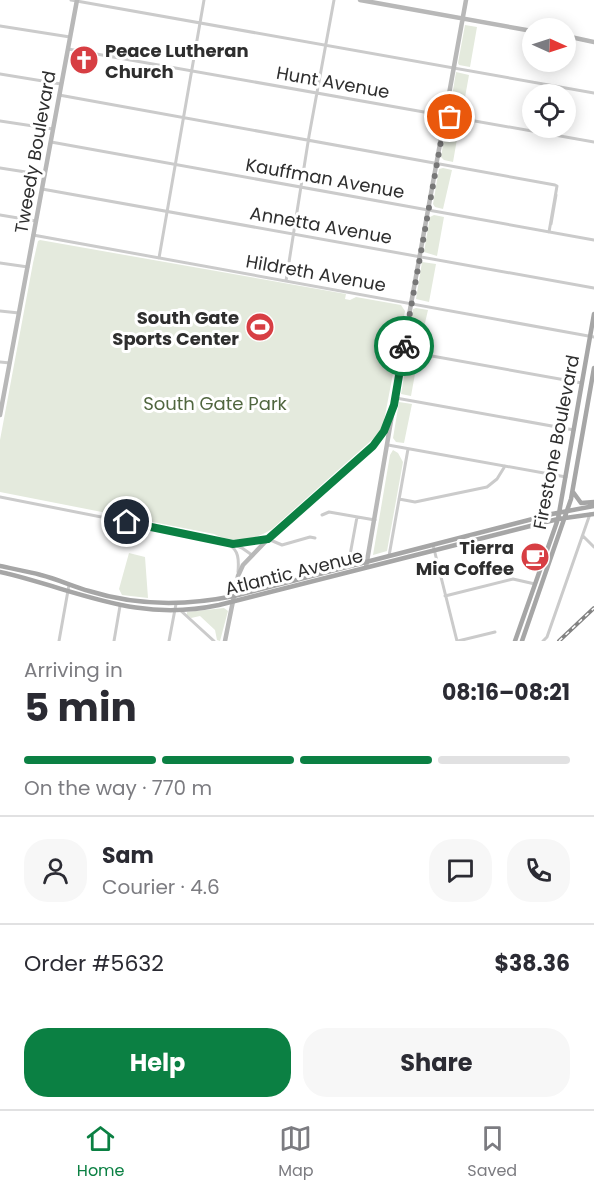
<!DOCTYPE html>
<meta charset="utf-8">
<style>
:root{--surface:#fff;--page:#f7f7f7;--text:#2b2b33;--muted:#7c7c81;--line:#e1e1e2;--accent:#0b8043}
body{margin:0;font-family:Poppins,sans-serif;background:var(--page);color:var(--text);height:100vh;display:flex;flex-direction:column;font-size:22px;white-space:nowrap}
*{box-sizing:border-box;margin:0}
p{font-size:20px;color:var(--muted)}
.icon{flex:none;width:33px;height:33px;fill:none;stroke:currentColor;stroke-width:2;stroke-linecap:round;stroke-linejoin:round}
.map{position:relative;height:641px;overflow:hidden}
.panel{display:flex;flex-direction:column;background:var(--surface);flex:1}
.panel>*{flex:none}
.needle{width:39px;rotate:93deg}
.controls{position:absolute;left:522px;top:18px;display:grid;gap:12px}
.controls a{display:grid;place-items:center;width:54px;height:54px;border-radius:50%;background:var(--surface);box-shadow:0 3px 15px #0003;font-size:30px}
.pin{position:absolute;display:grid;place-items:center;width:51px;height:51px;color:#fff;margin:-26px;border:3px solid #fff;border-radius:50%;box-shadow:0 2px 6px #0007}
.courier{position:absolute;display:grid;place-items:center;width:60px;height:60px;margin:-30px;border:4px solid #0b8043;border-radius:50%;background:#fff;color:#222;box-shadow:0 2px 8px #0007}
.summary em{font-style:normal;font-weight:700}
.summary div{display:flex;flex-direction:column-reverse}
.summary{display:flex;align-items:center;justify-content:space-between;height:102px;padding:0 24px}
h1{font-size:39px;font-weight:700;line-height:45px}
.bar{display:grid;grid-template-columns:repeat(4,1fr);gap:9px 6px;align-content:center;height:72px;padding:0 24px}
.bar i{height:8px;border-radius:4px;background:var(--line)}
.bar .on{background:var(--accent)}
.bar p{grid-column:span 4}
.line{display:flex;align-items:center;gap:15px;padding:0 24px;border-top:2px solid var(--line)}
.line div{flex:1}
.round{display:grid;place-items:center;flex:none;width:63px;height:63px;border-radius:24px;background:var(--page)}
.button{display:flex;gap:12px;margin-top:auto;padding:12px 24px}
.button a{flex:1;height:69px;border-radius:24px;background:var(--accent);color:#fff;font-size:24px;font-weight:700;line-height:69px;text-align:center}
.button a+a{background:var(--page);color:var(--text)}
.tab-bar{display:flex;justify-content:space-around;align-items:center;height:84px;border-top:2px solid var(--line);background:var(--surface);font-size:16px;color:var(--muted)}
.tab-bar a{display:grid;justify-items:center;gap:3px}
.tab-bar .on{color:var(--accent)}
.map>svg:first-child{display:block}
.green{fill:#e4eadd}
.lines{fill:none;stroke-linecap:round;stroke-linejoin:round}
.street{stroke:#cbcbcb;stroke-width:3}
.secondary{stroke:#b8b8b8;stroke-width:4.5}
.primary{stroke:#a6a6a6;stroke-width:4.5}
.rail-casing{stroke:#838383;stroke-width:4}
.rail{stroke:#fff;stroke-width:1.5;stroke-dasharray:4.5;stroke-linecap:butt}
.done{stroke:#777;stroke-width:6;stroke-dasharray:0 10.8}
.route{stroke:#0b8043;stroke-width:8}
.labels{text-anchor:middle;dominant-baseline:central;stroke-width:6;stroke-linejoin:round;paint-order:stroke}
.poi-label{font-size:18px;font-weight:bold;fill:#2e2e2e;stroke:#fff;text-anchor:end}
.street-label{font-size:18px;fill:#2e2e2e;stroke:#fff}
.park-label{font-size:18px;fill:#50663f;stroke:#fff}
</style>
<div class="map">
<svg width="594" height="641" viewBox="0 0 594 641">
<rect width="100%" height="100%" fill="#fff"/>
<path class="green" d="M465,25L477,27L470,67L459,65L458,63Z
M456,72L469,75L462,114L453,113L450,109Z
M451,120L460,122L453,162L444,160L441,157L447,122Z
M443,168L452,170L443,209L435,207L433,204L439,169Z
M434,215L444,217L437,256L424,252L430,217Z
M40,240L346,294L345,299L350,300L356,297L401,305L405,311L383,426L373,439L272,529C256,540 231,544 214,534L0,492V440L33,263L38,241Z
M422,262L436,264L429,302L416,299Z
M416,308L428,310L419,349L409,348L407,345L413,309Z
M408,355L418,357L411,396L401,394Z
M399,402L412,404L404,443L396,442L393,438Z
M393,450L398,453L403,462L387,551L373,555L390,455Z
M129,553L145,557L148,598L122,595L119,589Z
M224,608L228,611L220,641L217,640L215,630L200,616L191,618L187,615V612Z"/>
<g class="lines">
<path class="street" d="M71,0L594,93
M0,26L70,37
M68,49L594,142
M0,74L61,84
M59,95L555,185L557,186L549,232
M0,121L53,129
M51,142L594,240
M0,168L45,175
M42,189L594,288
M0,215L36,221
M551,224L556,195
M33,235L594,337
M159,258L204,0
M0,263L28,267
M286,281L309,136L334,0
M0,311L19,313
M404,351L582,383
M0,362L10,363
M396,398L574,430
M388,445L566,477
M0,497L228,542L242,548L252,555
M399,499L415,502L487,487L497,479L505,466
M322,515L329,512L375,520
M583,536L594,547
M235,543L268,539L282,545L310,537L315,538
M228,544C239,550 239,560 238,572
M433,545L457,641
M350,555L357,517
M389,556L408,449
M445,596L513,579L535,584
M180,610L214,641
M59,641L69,585
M114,641L120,606
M169,641L176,604
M458,641L495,632
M543,641L547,637L590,514"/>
<path class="secondary" d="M360,0L532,31
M566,36L594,42
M0,415L77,0
M366,567L411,304L466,0
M225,641L238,576L243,565L268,539L373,446L384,431L390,416"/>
<path class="primary" d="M573,492L581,503L594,502
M0,566C13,569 27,571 41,575C57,579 72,586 89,591C137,606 185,606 234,596L552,514L594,506
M0,572C79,590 135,623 219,605L558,519L594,514
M515,641L558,519L594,314
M522,641L571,499L594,368"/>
<g class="rail-casing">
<path id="rail" d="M559,641L594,608"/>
</g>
<use href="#rail" class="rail"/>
</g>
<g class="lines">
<path class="done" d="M404,346L445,119L446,116L450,117"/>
<path class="route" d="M127,522L233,544L268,539L373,446L384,431L394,405L404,346"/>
</g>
<defs>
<g id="church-disc" transform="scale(1.5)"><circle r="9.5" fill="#d73e43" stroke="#fff"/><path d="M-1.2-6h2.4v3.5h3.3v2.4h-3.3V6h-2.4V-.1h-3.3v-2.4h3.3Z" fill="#fff"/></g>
<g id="stadium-disc" transform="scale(1.5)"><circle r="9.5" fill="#d73e43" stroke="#fff"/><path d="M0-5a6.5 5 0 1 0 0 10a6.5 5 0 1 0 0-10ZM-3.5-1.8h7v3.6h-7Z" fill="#fff"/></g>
<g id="cafe-disc" transform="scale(1.5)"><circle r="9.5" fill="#d73e43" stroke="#fff"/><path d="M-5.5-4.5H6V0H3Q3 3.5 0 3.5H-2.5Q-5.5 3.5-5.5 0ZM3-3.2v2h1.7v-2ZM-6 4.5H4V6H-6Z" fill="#fff"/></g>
</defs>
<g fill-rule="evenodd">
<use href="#church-disc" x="84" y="60"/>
<use href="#stadium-disc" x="260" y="327"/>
<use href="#cafe-disc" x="535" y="557"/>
</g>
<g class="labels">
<g class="poi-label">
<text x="105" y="50" text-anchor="start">Peace Lutheran<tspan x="105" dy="21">Church</tspan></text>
<text x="239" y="317">South Gate<tspan x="239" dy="21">Sports Center</tspan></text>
<text x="514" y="547">Tierra<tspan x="514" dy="21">Mia Coffee</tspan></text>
</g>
<g class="street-label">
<text transform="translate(333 82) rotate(10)">Hunt Avenue</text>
<text transform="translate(35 152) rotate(-80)">Tweedy Boulevard</text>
<text transform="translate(325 178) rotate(10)">Kauffman Avenue</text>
<text transform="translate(321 225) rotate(10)">Annetta Avenue</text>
<text transform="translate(316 273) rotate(10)">Hildreth Avenue</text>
<text transform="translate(556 442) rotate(-79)">Firestone Boulevard</text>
<text transform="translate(294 572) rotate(-14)">Atlantic Avenue</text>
</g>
<g class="park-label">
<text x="215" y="403">South Gate Park</text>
</g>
</g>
</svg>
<div class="controls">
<a><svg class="needle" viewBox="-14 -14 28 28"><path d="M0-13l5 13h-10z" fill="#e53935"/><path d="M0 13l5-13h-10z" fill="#7c7c81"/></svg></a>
<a><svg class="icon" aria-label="locate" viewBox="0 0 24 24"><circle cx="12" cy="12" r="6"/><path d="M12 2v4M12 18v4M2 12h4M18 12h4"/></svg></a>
</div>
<div class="pin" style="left:450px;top:117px;background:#ea580c"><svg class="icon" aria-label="bag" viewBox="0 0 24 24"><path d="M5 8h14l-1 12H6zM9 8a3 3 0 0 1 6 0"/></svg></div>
<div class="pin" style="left:127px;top:522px;background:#1f2937"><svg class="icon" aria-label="home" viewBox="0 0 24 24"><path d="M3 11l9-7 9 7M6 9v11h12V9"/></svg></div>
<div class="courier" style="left:404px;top:346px"><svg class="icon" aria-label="bike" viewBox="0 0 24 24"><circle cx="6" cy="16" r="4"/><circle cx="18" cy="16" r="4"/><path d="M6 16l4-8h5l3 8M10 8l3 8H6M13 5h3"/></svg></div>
</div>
<section class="panel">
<div class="summary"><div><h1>5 min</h1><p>Arriving in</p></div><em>08:16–08:21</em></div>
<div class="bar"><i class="on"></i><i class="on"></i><i class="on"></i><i></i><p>On the way · 770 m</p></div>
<div class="line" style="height:108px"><a class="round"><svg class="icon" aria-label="person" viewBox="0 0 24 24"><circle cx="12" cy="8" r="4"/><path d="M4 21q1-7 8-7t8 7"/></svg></a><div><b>Sam</b><p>Courier · 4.6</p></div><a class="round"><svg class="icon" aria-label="chat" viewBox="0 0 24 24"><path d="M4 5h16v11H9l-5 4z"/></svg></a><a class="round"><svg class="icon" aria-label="phone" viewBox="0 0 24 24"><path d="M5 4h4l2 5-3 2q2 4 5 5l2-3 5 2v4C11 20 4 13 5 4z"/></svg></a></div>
<div class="line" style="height:78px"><div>Order #5632</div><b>$38.36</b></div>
<div class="button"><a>Help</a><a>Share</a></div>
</section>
<nav class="tab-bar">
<a class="on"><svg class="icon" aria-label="home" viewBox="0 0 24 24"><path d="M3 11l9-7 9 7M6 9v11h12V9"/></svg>Home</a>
<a><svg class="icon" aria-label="map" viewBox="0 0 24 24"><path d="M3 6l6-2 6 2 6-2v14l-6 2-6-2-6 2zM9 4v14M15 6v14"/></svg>Map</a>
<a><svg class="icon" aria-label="saved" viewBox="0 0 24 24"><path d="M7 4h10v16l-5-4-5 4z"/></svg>Saved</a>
</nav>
